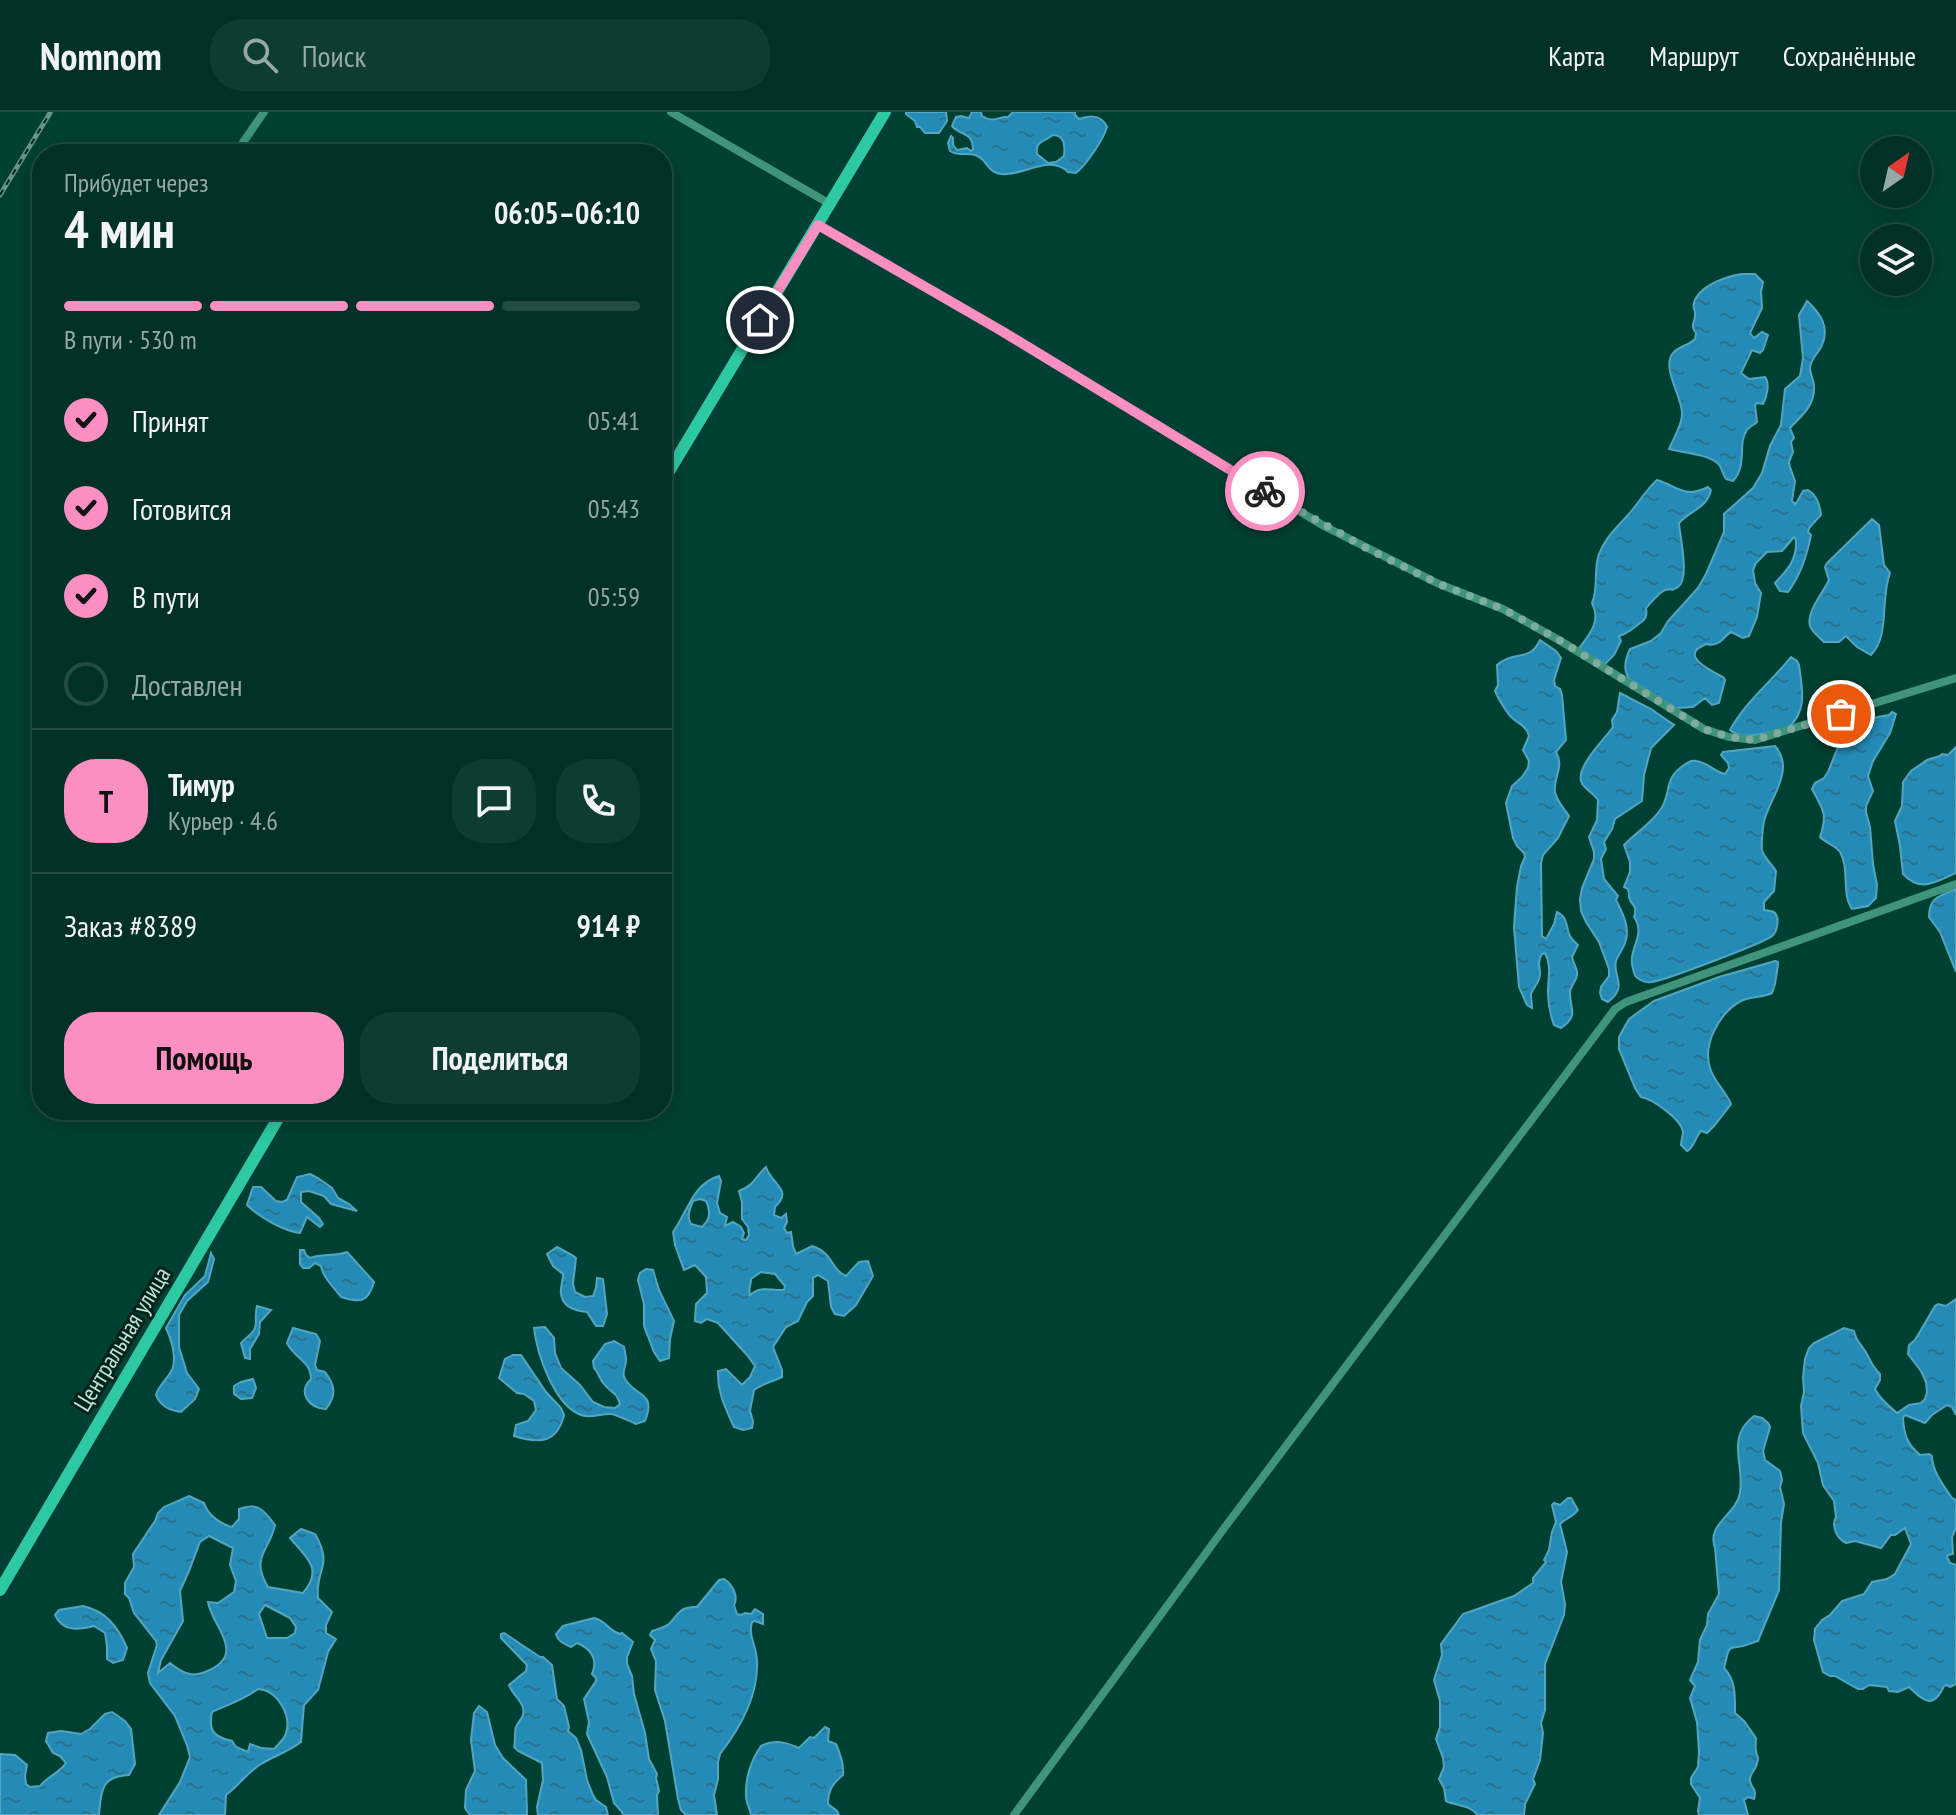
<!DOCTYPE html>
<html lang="ru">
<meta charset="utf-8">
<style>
:root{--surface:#003026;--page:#0e3c32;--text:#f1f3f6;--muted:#95a9a7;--line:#224b43;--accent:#fc8fc1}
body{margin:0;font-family:"PT Sans Narrow",sans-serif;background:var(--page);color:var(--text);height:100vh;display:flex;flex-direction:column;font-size:30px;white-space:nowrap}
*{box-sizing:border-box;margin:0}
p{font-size:26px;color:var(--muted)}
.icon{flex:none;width:44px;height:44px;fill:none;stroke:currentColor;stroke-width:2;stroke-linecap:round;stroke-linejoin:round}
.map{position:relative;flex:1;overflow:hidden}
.sheet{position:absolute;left:32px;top:32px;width:640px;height:976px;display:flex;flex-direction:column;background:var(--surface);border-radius:32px;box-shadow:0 4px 20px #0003,0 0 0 2px var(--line)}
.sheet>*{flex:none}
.needle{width:52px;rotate:34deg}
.buttons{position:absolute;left:1860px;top:24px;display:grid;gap:16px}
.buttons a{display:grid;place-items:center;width:72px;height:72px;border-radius:50%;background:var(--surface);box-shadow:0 4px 20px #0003,0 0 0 2px var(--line);font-size:40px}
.pin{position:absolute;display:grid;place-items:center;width:68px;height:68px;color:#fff;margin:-34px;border:4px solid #fff;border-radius:50%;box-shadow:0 2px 8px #0007}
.courier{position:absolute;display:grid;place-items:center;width:80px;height:80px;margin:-40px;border:6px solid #fc8fc1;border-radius:50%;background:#fff;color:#222;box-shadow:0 2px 10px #0007}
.headline em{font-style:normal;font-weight:600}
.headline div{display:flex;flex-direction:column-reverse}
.headline{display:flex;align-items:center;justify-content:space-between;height:136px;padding:0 32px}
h1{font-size:52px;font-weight:600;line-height:60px}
.bar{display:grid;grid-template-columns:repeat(4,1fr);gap:12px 8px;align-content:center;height:96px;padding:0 32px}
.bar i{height:10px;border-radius:6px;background:var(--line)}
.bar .active{background:var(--accent)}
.bar p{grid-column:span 4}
.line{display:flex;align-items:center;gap:20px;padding:0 32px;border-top:2px solid var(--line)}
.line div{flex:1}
.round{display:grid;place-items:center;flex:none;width:84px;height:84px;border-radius:32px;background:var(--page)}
ol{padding:0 32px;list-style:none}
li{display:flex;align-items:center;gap:24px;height:88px}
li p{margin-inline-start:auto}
li .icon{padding:8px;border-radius:50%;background:var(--accent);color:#111;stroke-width:4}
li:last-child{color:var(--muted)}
li i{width:44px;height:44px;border:4px solid var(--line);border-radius:50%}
.button{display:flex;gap:16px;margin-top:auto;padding:16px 32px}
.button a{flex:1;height:92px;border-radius:32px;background:var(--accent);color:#111;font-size:32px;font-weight:600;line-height:92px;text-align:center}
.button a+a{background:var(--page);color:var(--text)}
header{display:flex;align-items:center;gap:48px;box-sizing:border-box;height:112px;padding:0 40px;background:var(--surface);border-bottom:2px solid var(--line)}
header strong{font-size:38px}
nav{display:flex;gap:44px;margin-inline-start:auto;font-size:28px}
.search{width:560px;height:72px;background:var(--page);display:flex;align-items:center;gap:20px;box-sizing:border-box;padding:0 28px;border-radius:32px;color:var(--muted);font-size:30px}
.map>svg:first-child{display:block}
.water{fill:url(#water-ripples);stroke:#52a6c0;stroke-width:2;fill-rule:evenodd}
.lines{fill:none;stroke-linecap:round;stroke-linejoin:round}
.street{stroke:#40947c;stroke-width:8}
.secondary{stroke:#2ec8a3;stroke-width:12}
.rail-casing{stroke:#659688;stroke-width:5}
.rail{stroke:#03231b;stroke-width:2;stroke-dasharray:6;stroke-linecap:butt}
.done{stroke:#7dab9d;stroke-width:8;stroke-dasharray:0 14.4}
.route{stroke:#fc8fc1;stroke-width:10}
.labels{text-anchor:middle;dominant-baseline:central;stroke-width:6;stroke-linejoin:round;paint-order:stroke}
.street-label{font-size:24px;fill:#c0e4d7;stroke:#03231b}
</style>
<header>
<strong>Nomnom</strong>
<div class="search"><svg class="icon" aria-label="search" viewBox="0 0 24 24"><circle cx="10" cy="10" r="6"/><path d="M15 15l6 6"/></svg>Поиск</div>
<nav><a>Карта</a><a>Маршрут</a><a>Сохранённые</a></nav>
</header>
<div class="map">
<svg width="1956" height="1703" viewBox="0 0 1956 1703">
<defs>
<pattern id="water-ripples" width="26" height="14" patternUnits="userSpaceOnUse" patternTransform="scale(2)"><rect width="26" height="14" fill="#238bb6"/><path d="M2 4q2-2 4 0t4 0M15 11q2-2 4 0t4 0" fill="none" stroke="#2b728d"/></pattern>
</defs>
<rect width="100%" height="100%" fill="#004032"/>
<path class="water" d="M906,0H946L947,9L939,21H925L920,15H917L915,9L906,2Z
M972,0H981L982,4C994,12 999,4 1008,5L1013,0H1075V3L1079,7C1090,3 1101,2 1107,15C1103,28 1087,52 1076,61L1068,60C1051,43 1028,61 1007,62C986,64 989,47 975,43C966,40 959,45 950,39L948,31L951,24L953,26V33L957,38L967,36L971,39L973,37C972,18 961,25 952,14L956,5L961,4L969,6ZM1053,23C1065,23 1065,35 1064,44L1056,50L1048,51L1037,42C1035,29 1044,30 1053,23Z
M1742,162H1755L1763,170L1761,180L1762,196L1750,221L1754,226L1762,220L1768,223L1763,238L1760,241L1752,238L1741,261L1749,267L1765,265C1770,271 1767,285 1763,292L1757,291L1755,293L1757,310C1755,312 1749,315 1747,318C1737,332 1748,353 1733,369L1726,367C1723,363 1722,358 1720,354C1712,342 1683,341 1669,337C1673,327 1683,312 1682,301C1682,284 1660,254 1674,240C1680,234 1689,233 1695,227L1696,221C1690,213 1694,213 1695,204C1696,194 1692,201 1694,191C1698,174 1727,164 1742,162Z
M1807,189C1820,201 1830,215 1822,233C1819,241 1811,246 1810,256C1810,262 1814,268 1814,274C1815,294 1802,303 1790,316L1794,326L1791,330L1793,340L1789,350L1790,355L1795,369L1792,389L1795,392L1797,390L1803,379L1808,378C1817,383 1820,393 1821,403L1809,416L1808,420L1811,423C1807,443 1800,464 1788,480L1780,479L1775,471C1788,457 1797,448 1796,428L1794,425L1782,439L1767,440L1756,451L1753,458L1755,471L1761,481L1757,505L1749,524L1743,526L1731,520C1725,523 1722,531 1715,532C1705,535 1712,529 1702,534C1680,545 1714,560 1723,565L1725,568L1719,591L1712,593L1705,586L1693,595L1676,596L1629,567C1623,557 1625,548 1630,537L1651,529L1661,521L1668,509L1698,476L1706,462L1724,420V402L1753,376L1762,361L1770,334L1781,313L1785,277L1800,264L1803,246L1799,203Z
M1657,368C1677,374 1685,387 1708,375L1711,378C1707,396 1691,398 1679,411C1680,425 1690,467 1678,475C1669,481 1675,475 1665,478C1658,481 1651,491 1646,496C1648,508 1643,508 1635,515C1629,519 1627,522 1619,524L1621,529L1614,543L1605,552L1581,538L1580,535C1591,521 1601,508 1592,491C1599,474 1593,458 1599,442C1606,423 1621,412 1633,397C1641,387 1648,376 1657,368Z
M1872,407L1879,413L1884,453L1890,461C1880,487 1890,524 1871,543L1857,535L1846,524L1839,530H1824C1819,525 1812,520 1810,514C1806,500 1823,481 1829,468L1825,455L1827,451Z
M1540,528L1556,539L1561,546L1554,568L1555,574L1560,577L1562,583L1566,628L1556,640C1565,655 1553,665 1555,680C1557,690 1564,696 1569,704L1558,726L1543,743L1541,751L1542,824L1546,827L1554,812L1557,800C1569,806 1565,814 1570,824C1572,828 1575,830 1578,833L1572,845C1573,851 1578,857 1577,863C1576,870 1570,874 1570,881C1570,897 1579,904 1561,916L1554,913C1550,902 1548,891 1548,880C1548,866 1552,854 1545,841L1542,842C1537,851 1540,853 1540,862C1540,871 1533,875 1531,882C1531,887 1532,892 1532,896L1527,893L1519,875L1514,815L1517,775L1521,754L1525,745L1524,741L1517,734L1513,726L1506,691L1512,674L1522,665L1528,656L1529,649L1523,638L1529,624C1526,613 1518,612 1510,604C1504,596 1499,588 1495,579L1498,573L1497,553C1513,538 1530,551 1540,528Z
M1791,545L1797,549L1799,553C1802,576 1808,599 1788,616C1771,619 1743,630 1730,618C1746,589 1771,570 1791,545Z
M1620,581L1651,597L1674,613L1651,636L1644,663L1642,689L1615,707L1612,717L1604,730L1606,737L1601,747L1604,767L1618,784L1616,788C1622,800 1631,816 1625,831C1623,837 1618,843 1616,849C1612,864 1629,874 1608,890L1602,887L1600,881L1601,875L1609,864V857L1599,830L1586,810L1581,799L1580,787L1582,776L1594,747V740L1589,725L1597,708L1598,688C1593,680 1583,677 1581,669C1577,653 1605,627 1613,615L1612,608L1617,600Z
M1892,600L1896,602L1890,621L1873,649L1868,664L1873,679L1866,694V700L1870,715L1873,752L1877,773L1876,786L1868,794L1852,797C1841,781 1850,757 1840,740C1836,733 1825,731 1820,725C1828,701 1823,698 1812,677L1815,671L1824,666L1828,660L1840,630L1845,628L1858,612L1872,606L1889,603Z
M1775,634C1795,657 1772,683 1765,706C1763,711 1761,732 1762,738C1764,746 1772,752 1776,759L1774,779L1764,790V798C1766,798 1773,799 1775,801C1780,807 1777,820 1772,824C1766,830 1661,870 1651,870C1647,871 1642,869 1639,867C1634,864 1635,863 1633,857C1627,836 1647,824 1634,805C1638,792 1632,796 1629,785C1629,783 1629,780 1628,777L1624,775L1630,760V750L1624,733C1636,720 1651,712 1661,697C1672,680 1663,667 1684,653C1689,650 1691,648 1696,649C1707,650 1715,660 1725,662L1729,656L1728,651L1721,643L1723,640Z
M1956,635V761C1935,770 1921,781 1903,762L1900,734L1895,709L1902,694L1903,670L1911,659L1927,648L1940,644L1942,642L1948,643Z
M1956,777V860L1940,820L1929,805C1929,785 1940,784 1956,777Z
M1775,849L1778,850V853L1775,872L1772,881C1762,886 1751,884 1741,889C1719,901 1701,934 1711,959C1716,971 1726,980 1731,992L1714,1014L1707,1021L1701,1019C1695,1025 1694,1036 1687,1039L1681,1033C1681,1031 1683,1021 1683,1020C1681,1007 1653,987 1641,985L1635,976L1619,937V925L1629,907L1654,889L1719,865Z
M766,1055C771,1072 794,1078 775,1095L774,1103L781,1106L786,1102L787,1110L784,1116L787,1121L791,1120L793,1134L796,1142L812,1134C834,1141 830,1157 846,1164L859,1150L868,1149L873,1164L856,1193L844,1204L835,1202L831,1195L828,1169L818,1163L813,1166V1184L807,1190L798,1209L786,1215L773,1235L782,1258V1265C772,1270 763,1271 754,1278L750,1299L753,1309L752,1316L743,1318L734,1315C725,1295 717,1280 718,1259L726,1257L742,1273L750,1265L755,1254L747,1243L718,1211L707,1207L701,1211L695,1209L696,1192L707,1181L706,1165L695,1153L684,1158L675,1133L673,1120C687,1101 693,1071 719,1064L721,1069L717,1091L720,1101L727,1105L725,1114L733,1110L741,1115L744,1121L742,1127L746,1128L749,1123L748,1115L742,1107V1090L739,1079C756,1072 754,1066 766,1055ZM700,1087L706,1089C711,1100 710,1107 702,1115L691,1112C686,1104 690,1097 693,1089ZM761,1160L775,1162L785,1174L784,1178C770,1179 761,1173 750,1183C748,1177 751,1173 751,1167Z
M310,1062L318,1066L332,1076L338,1086L349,1092L357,1099L331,1092L324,1084L309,1079L301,1080V1090L319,1106L323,1112L320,1115L307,1105L300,1121C284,1119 259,1105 247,1093L253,1075H261L276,1089L282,1090L287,1088L297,1065Z
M557,1135L572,1143L576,1146L573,1172L575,1180L585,1185L593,1184L596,1176L597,1166L603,1167L607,1202L603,1214H596L587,1200C576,1199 563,1196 561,1182C560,1176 563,1168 563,1162L553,1154L547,1142Z
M300,1138H304L306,1143L310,1146C322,1141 335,1145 347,1140L374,1170C368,1191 360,1191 341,1185C334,1175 323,1166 321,1154L315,1151L309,1156H303L300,1152Z
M211,1141L214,1147L208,1170L187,1189L179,1203V1235L187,1261L199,1277L195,1287L181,1300C169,1298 160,1294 156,1283C159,1272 170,1265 173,1255C176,1243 171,1227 166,1216L185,1183L205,1164Z
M646,1157L653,1158L659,1178L674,1209L670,1227L669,1246L660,1249L654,1240L644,1214V1192L638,1168L640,1161Z
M1956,1187V1303L1952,1295L1947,1293L1932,1303L1925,1311L1905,1303L1903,1306C1904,1323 1907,1332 1920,1343L1929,1342L1932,1344C1932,1359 1944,1374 1952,1386L1956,1388V1416L1952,1425L1953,1442L1948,1443L1947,1445L1950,1451L1956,1453V1572L1950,1575L1947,1573L1944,1574C1933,1598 1924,1589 1909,1575L1898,1580L1889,1579L1887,1575L1869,1573L1863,1577H1858L1835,1564H1830L1823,1560L1814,1528L1815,1517L1822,1508L1830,1503L1842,1489L1864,1482L1872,1470L1887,1467L1895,1462L1911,1432L1905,1416L1895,1423H1891L1881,1436L1855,1429L1846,1431C1837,1427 1831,1414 1836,1405L1834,1389L1823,1373L1818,1351L1803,1321L1801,1294L1804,1280L1803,1265L1805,1247L1809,1236L1814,1231L1844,1216L1854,1219C1856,1231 1863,1233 1868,1244C1872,1252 1873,1255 1880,1262V1268L1875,1277C1878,1284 1891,1296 1897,1301L1909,1293L1921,1291L1925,1287L1927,1280L1926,1270L1921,1259L1908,1242L1909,1233L1915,1228L1935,1194L1938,1192L1946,1194Z
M257,1194L271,1198L260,1210L259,1222L250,1237V1247L245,1246L241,1231C245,1227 252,1222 254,1218C258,1212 254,1203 257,1194Z
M545,1215L554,1226L555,1241L561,1256L580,1273L593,1290L604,1295L615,1296L620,1292C616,1279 612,1282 604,1272C599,1267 600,1262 594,1256L593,1249L605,1232L614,1229L624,1235C625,1240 626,1244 626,1248C626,1255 621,1260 625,1267C635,1285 657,1279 645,1309L636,1312C629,1309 620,1304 612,1302C601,1301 591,1307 581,1303C554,1293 537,1242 534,1216Z
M293,1216L316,1222L320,1229L315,1253L317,1258L325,1260C335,1273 337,1283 326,1297C309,1296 297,1281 311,1267C311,1249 294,1246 287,1231Z
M513,1243H521L546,1280L561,1296L564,1303C557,1331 540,1332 514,1324L516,1313L528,1309L536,1298L534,1289L524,1282L517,1281L499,1266L505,1247Z
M253,1267L256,1276L252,1286L241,1287L234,1282V1274L241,1270Z
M1754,1304L1762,1306L1768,1311L1770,1315L1763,1339L1765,1348L1780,1359L1782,1368L1780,1375L1784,1392L1781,1410L1779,1478L1758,1529L1743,1534L1731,1536L1728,1540L1724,1556C1736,1568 1735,1584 1735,1601L1744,1609L1756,1626C1756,1630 1755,1634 1756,1639C1757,1647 1760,1643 1757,1651C1756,1658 1749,1662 1750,1669C1752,1678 1757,1676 1754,1687L1748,1685L1744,1688L1748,1703H1699L1698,1699L1700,1686L1691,1672V1666L1698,1655L1699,1639L1697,1610L1690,1586L1695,1574L1690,1568L1698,1550L1700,1528L1707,1513L1708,1502L1719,1482L1715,1436C1706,1412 1736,1403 1740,1381C1745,1352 1725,1326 1754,1304Z
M189,1384L204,1391C208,1403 220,1412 232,1415L239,1407V1397C258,1390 264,1398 275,1413C269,1440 250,1445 268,1475L303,1481C324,1457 306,1445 290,1426L301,1417L315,1422C334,1455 315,1456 318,1486L332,1500L326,1513V1521L336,1527L328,1540L318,1578L304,1593L301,1630C288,1640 274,1644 261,1652C248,1660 238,1674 226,1683L225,1703H159L180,1670L190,1645L187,1633L175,1604L150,1571L148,1561L157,1533L156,1529L134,1501L129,1486L125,1482V1471L134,1455L133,1442L155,1409L158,1401L164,1395ZM209,1424L233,1436L230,1453L236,1469L234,1480L218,1491L208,1490C212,1515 249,1543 205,1560C192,1566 181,1560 170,1551L158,1561L161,1548L183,1509L180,1479L189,1459L200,1430ZM265,1493L290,1506L296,1515L295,1521L287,1526H267L259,1502ZM258,1577C277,1578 292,1603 286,1621C285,1627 278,1632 274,1637L261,1636L250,1632L248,1640L236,1635L232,1629C214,1625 208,1619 212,1600C227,1593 245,1587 258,1577Z
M1568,1386H1571L1578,1398C1572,1406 1566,1406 1560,1412L1567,1440L1561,1470L1565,1492L1564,1503L1545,1552V1598L1541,1611L1543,1621L1540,1648L1533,1667L1535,1672L1525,1692L1524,1703H1477C1471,1693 1456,1694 1446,1689L1444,1676L1439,1667L1444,1655L1443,1646L1436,1627L1440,1615V1589L1434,1568L1442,1543L1441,1532L1463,1502L1514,1484L1533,1471V1466L1546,1450L1544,1448L1549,1438L1552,1420L1556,1410L1552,1393L1554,1391L1560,1393Z
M724,1467C732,1472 739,1484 734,1493L737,1502L741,1503L745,1501L751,1502L755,1497L763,1502V1512L755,1509L752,1510C748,1523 756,1534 757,1548C759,1583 741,1615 720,1642L718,1650V1667L714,1683L717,1703H686L681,1698L678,1687L665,1609L655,1578L656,1549L651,1537L655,1528L650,1523L652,1519C657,1517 665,1516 670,1511C679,1501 681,1494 697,1495L719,1468Z
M83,1494C106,1499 118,1515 127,1536L123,1548L113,1551L107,1547V1534L105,1521L94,1514C78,1518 63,1520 55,1503L59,1498Z
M594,1506C607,1509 606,1517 620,1522L622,1521L633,1530L627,1545V1552L632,1564L634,1582L645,1621L649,1647L657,1662L656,1666L659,1679L657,1683L658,1703H623L622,1700L614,1691L607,1665L587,1622L589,1610L584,1587L596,1569V1566L592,1562C598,1548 592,1537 577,1531L571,1535C564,1532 558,1529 556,1522L563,1514Z
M504,1521L540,1545H543L552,1553L557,1587L564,1594L569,1615L568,1619L576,1626L581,1638L587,1668L593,1683L596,1688L606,1695L608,1703H538L537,1695L543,1668L542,1651L518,1639L514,1635C516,1629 514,1621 516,1615C519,1608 525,1605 523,1596C521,1588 512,1582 509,1573L526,1559L527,1553L501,1526V1522Z
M479,1594L487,1600L495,1633L503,1646L526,1668L527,1703H470L465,1696L466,1678L475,1659L471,1628L474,1601Z
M112,1600L125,1609L131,1617L135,1652L129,1663C101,1664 101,1679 99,1703H0V1642L15,1643L27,1653L25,1664L26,1672L30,1675L40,1674C48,1664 58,1662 66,1651L60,1644L53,1641L46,1629L48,1621L61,1619L81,1622L90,1617L105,1602Z
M825,1615L829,1617L828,1629L836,1632C840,1641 844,1653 843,1663C833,1671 828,1678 828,1692L837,1699L839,1703H751C750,1696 746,1691 746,1684C745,1667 751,1648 761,1634C774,1627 786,1630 799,1636L810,1625L814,1626Z"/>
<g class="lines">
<path class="street" d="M671,0L830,92
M235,42L264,0
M818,113L1000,218L1324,414L1439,472L1503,497L1559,528L1704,617L1729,625L1755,628L1956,566
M1014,1703L1225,1415L1615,897L1626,890L1956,772"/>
<path class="secondary" d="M662,371L885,0
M0,1478L283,998"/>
<g class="rail-casing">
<path id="rail" d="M0,83L50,1"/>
</g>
<use href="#rail" class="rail"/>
</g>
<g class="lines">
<path class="done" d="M1265,379L1370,438L1439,472L1503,497L1559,528L1704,617L1729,625L1755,628L1841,602"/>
<path class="route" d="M760,208L818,113L1000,218L1265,379"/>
</g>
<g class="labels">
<g class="street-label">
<text transform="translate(122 1227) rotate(-59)">Центральная улица</text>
</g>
</g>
</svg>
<div class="buttons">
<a><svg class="needle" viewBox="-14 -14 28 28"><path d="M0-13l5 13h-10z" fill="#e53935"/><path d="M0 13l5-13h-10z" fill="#95a9a7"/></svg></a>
<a><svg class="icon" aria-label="layers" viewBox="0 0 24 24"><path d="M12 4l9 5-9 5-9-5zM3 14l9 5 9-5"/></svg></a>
</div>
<div class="pin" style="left:1841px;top:602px;background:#ea580c"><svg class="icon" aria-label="bag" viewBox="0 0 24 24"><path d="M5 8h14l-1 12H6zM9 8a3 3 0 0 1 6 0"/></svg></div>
<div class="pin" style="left:760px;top:208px;background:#1f2937"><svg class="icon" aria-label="home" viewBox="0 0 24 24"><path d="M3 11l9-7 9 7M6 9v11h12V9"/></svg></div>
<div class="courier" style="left:1265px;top:379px"><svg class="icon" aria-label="bike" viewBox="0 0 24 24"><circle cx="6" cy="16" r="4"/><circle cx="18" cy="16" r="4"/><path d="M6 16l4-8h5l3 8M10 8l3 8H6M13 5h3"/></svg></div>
<section class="sheet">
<div class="headline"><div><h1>4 мин</h1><p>Прибудет через</p></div><em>06:05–06:10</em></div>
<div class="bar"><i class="active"></i><i class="active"></i><i class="active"></i><i></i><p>В пути · 530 m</p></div>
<ol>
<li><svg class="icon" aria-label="check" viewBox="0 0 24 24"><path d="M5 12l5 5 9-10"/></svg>Принят<p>05:41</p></li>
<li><svg class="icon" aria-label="check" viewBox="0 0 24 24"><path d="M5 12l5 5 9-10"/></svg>Готовится<p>05:43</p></li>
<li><svg class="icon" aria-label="check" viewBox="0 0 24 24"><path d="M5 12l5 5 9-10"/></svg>В пути<p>05:59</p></li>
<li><i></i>Доставлен</li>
</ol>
<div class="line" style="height:144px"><b class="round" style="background:var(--accent);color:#111">Т</b><div><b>Тимур</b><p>Курьер · 4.6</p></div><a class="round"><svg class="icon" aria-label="chat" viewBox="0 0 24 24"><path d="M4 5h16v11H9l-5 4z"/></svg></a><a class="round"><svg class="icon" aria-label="phone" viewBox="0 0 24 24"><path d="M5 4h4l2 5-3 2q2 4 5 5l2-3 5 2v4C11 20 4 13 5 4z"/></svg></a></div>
<div class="line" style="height:104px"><div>Заказ #8389</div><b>914 ₽</b></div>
<div class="button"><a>Помощь</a><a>Поделиться</a></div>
</section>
</div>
